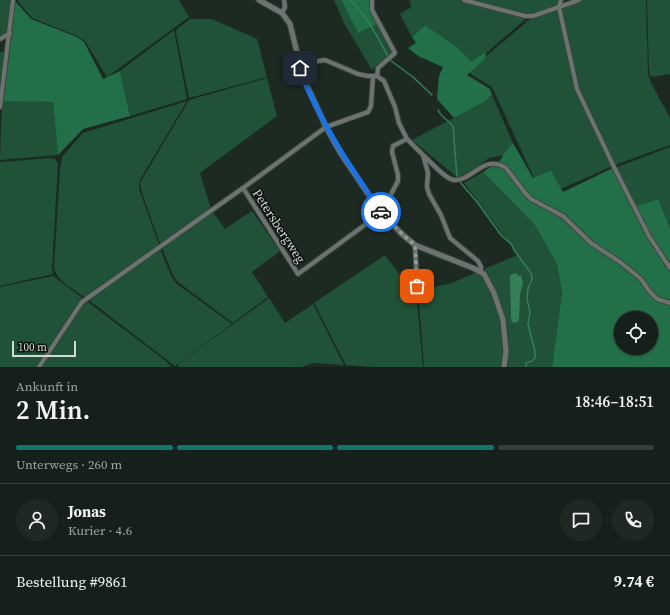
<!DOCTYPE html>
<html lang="de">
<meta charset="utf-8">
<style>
:root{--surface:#16201a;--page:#1f2823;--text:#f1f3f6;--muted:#9ea3a2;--line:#353e39;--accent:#0f766e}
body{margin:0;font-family:"Source Serif 4",serif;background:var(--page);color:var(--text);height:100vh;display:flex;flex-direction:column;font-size:15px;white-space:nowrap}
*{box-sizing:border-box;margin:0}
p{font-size:13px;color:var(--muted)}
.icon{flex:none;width:22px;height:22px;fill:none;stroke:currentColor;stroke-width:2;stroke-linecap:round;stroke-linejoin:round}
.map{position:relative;height:367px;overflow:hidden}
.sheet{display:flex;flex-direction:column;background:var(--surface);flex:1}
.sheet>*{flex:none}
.controls{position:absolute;left:614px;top:311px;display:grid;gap:8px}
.controls a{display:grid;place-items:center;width:44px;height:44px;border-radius:50%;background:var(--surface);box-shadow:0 1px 3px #0004,0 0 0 1px var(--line);font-size:20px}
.scale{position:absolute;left:12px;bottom:10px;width:64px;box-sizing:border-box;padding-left:4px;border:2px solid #d2dad5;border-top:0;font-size:11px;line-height:14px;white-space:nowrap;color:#d2dad5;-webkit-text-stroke:3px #0b110d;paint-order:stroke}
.pin{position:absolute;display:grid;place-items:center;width:34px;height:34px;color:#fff;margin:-17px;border-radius:8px;box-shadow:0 2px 6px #0006}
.courier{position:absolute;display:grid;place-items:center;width:40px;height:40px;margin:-20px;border:3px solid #1a73e8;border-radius:50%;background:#fff;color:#222;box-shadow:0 1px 5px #0007}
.head em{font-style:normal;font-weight:600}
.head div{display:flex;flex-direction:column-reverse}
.head{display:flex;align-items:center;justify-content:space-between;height:68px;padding:0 16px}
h1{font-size:26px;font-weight:600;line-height:30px}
.bar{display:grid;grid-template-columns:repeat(4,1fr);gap:6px 4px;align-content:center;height:48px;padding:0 16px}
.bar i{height:5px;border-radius:3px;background:var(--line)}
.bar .on{background:var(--accent)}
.bar p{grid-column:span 4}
.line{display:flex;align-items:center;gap:10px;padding:0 16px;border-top:1px solid var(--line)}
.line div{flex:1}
.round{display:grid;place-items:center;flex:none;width:42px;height:42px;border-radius:21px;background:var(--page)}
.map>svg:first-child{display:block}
.green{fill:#1f5237}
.forest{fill:#227048;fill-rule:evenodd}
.water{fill:#347f56}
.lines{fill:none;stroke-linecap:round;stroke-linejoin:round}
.stream{stroke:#347f56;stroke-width:1.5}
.minor-casing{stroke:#3a463f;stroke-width:6}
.tertiary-casing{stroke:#3a463f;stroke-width:7}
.minor{stroke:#6d7470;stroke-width:4}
.tertiary{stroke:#6d7470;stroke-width:5}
.done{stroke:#939c96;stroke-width:4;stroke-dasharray:0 7.2}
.route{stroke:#1a73e8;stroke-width:5}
.labels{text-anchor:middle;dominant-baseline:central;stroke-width:3;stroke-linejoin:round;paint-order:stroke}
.street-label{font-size:13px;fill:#d2dad5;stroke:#0b110d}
</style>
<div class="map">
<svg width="670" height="367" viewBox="0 0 670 367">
<rect width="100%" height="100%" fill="#1d2a22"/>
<path class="green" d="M0,0H11L7,31L0,37Z
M17,0H179L189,17L107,77L85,41L77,36L32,18Z
M334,0H341L358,33L377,24L393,53L372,70L344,23Z
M410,0H459L519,16L528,17L485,54L486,53L473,61L467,57L456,46L425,25L412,37L400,14L411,7Z
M468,0H559L558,5L556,6L529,15Z
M581,0H646L648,73L650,81L670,118V145L615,165L578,87L562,9L566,5Z
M647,0H670V74L651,77L649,71Z
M558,9L576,89L612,166L561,189L551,170L534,178L492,87L469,73L485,59V57L529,20L530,17Z
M190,19H212L257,39L267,77L189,98L176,32L177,29Z
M174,30L187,99L130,116L120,71Z
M0,52L6,53L0,89Z
M267,78L277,116L200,173L211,209L160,244L142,193L140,183L189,100Z
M492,95L513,143L503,155L489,158L475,168L458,178L412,140L484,102Z
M2,100L53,102L58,155L0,160Z
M187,101L140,180L139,189L159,245L87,297L83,296C73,289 57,281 54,268L60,170L62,157L83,133Z
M670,147V226H669L658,199L636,206L617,171V167Z
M51,158L55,159L58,163L52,268L53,274L0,286V162Z
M483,172L534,224L557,264L562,293L552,367H507C508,342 506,315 496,291C493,283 488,276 484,269L518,255L464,183Z
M212,211L225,229L252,211L280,251L252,272L268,297L233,323L178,282L174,277L162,248L163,246Z
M160,249L172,278L177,284L232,324L175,366L90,301L91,298Z
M385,255L412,291L416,290L423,367H375L346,365L314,303Z
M477,272C486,278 489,286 492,296C502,321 505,340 503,367H424L418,290L452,283Z
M53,276L81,297V301L38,367H0V287Z
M269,298L285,323L313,304L344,365L313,363L301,367H178V364Z
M85,302L89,303L166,361L171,367H40L76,312Z"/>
<path class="forest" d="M341,0H371L369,9L377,24L358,33Z
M15,1L31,19L77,37L84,42L103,79L120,71L130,116L83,129L58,155L53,102L3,101Z
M425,25L456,46L467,57L472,61L486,52L485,59L467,75L490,89L492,95L484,102L454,118L437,99L439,76L443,67L418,56L408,48L416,43L412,37Z
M513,143L533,178L551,170L563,192L613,168L636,206L658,199L670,228V367H552L562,293L557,264L534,224L483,172L500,161L503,155ZM621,318H651V348H621Z"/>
<path class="water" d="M516,273L519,276L521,275L523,283L520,294L519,321L514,323L512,322L511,319L510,276L512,274Z"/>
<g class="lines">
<path class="stream" d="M350,0C367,16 377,36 388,56
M390,60L413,77L432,95
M438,110C442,118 448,120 453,126L457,177
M460,182L477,202L501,235L512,245L514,250L531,273L532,278L531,282L528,288L527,299L530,312L528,324L535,351V358L532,361L526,363V367"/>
<g class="minor-casing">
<path id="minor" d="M372,0V10L395,53L378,68L377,76
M464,0L525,16H533L579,0
M561,0L559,7L577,89L614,167L649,236L670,268
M282,13L285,7L284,0
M0,39L10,33
M300,66L318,61L325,60L358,74L368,76H377L384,81L395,107L399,123L407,139L423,155L428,173L427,187L429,194L441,215L450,238L478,261L481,267V272
M373,76L371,106L368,112L326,127L243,188L298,274L381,213L398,181V175L392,152L393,146L407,139
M0,107L13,0
M423,155C430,161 445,179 454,180C471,182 484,153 506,168L526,194L531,199L563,216L591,243L620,262L641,279L650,292L657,299L670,303
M415,245L417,286
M39,367L82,302L243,188"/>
</g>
<g class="tertiary-casing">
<path id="tertiary" d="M259,0L282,13L290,24L303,77L326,127L340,152L381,213L403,235L415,245L473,268L484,274L494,293L503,320L506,351L504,367"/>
</g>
<use href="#minor" class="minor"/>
<use href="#tertiary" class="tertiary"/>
</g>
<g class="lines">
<path class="done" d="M381,212L403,235L415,245L417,286"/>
<path class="route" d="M300,68C304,82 310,95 317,108C335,145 358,178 381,212"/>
</g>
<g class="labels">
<g class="street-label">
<text transform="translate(279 226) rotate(57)">Petersbergweg</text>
</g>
</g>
</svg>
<div class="controls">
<a><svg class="icon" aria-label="locate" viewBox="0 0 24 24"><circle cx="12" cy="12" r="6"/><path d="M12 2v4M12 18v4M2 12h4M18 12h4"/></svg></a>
</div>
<div class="scale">100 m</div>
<div class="pin" style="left:417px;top:286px;background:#ea580c"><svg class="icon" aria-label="bag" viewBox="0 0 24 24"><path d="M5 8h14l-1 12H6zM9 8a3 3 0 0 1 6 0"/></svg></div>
<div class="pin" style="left:300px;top:68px;background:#1f2937"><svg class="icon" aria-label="home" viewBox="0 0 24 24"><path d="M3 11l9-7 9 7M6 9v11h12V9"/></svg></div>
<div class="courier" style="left:381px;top:212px"><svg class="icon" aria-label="car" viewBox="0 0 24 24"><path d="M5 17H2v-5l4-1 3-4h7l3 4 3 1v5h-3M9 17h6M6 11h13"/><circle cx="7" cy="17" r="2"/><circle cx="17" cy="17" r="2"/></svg></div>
</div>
<section class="sheet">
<div class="head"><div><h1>2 Min.</h1><p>Ankunft in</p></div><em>18:46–18:51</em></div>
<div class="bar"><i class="on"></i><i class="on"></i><i class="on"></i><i></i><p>Unterwegs · 260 m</p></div>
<div class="line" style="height:72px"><a class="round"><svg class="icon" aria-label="person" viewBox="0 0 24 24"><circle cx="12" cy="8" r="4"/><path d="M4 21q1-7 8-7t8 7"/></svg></a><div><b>Jonas</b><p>Kurier · 4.6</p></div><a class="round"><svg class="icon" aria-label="chat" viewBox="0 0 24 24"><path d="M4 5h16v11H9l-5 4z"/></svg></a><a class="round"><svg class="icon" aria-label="phone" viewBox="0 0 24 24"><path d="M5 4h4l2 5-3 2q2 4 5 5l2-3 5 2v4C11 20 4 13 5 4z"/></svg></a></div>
<div class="line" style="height:52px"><div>Bestellung #9861</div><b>9.74 €</b></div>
</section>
